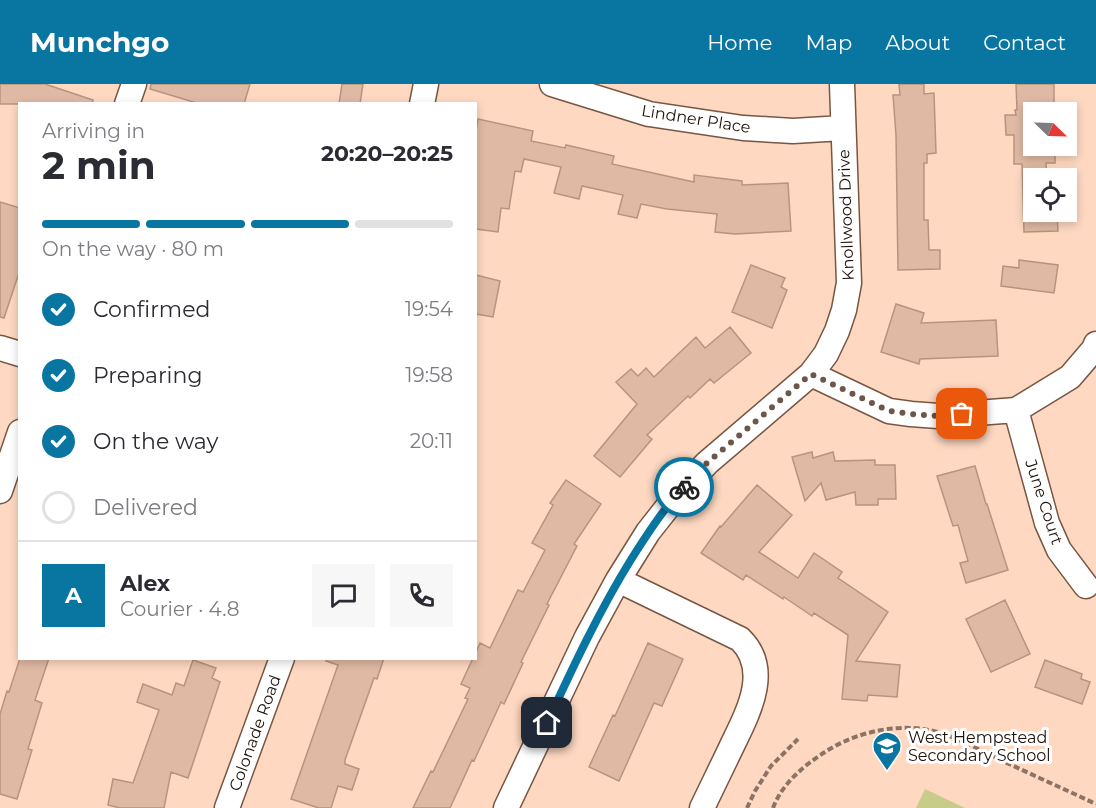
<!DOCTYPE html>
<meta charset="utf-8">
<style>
:root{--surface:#fff;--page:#f7f7f7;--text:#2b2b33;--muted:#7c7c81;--line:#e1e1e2;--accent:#0976a1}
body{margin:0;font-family:Montserrat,sans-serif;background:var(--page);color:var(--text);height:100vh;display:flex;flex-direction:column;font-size:22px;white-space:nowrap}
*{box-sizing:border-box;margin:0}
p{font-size:20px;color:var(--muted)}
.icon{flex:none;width:33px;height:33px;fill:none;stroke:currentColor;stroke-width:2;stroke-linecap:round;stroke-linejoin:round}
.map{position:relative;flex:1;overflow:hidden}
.details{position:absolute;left:18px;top:18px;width:459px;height:558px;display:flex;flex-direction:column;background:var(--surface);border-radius:0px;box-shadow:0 3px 9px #0003}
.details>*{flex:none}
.needle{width:39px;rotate:113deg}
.fabs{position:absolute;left:1023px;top:18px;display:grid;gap:12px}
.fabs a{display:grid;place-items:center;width:54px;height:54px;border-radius:0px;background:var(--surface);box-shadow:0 3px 9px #0003;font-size:30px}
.pin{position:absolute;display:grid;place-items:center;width:51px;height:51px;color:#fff;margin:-26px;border-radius:12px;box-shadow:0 3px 9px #0006}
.courier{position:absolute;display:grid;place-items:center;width:60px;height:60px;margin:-30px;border:4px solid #0976a1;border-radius:50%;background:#fff;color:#222;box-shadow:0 2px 8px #0007}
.summary em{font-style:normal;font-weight:700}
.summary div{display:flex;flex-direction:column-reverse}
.summary{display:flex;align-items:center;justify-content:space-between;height:102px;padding:0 24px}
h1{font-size:39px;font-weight:700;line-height:45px}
.bar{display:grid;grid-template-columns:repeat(4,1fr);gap:9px 6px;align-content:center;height:72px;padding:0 24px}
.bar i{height:8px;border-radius:4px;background:var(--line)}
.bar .current{background:var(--accent)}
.bar p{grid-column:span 4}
.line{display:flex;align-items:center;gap:15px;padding:0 24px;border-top:2px solid var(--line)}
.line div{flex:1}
.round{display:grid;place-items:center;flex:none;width:63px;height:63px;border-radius:0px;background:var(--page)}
ol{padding:0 24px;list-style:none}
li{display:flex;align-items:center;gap:18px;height:66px}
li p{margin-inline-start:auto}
li .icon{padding:6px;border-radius:50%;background:var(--accent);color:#fff;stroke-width:4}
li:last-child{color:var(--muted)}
li i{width:33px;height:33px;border:3px solid var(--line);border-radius:50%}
header{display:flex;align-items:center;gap:36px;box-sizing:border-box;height:84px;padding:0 30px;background:var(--accent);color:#fff}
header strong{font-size:28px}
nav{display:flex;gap:33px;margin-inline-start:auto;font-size:21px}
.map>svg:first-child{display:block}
.green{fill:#c7cd89}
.building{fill:#dfb9a3;stroke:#b8947e;stroke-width:1.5}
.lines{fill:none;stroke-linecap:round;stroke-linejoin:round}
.minor-casing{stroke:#775642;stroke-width:27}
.path{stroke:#8c7364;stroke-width:4;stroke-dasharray:6 3;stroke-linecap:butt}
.minor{stroke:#fff;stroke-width:24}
.done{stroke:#6d574a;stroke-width:6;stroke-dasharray:0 10.8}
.route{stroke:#0976a1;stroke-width:8}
.labels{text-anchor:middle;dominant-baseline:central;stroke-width:6;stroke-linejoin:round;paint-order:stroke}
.street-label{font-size:16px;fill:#1f120a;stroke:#fff}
.poi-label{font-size:16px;fill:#1f120a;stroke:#fff;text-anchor:start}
</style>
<header>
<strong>Munchgo</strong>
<nav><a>Home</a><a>Map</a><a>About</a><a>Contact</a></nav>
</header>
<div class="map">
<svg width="1096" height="724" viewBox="0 0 1096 724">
<rect width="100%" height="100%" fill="#fed8c1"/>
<path class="green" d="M925,705L965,724H916Z"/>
<path class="building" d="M0,0H45L93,16L92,20H0Z
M151,0H250L244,20H200L150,5Z
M342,0H363L360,20H339Z
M899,0H924V10L934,9L936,69L927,70V79H924V136H928L929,166H940V185L898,186L896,51L893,11H900Z
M1016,0H1054V28H1034V62H1055V79H1046L1047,94H1034V128H1057L1058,147L1024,148L1022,80H1014V51H1006L1005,31H1016L1015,26H1017Z
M478,35L533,47L531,57L565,64L566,61L614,72L612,80L694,98V91L742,97V101L788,99L791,147L735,150L715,148L717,130L667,125L641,120L637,134L618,130L623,111L582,102L579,115L554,109L561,83L524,75L521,88L515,87L509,125L501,124L498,148L476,145V46Z
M0,118L20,124V186L4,234L0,233Z
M1019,176L1058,181L1054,209L1001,202L1003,182L1019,184Z
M751,181L785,194L781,203L787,206L772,244L732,228Z
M476,191L500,197L493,233L476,230Z
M896,220L924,229L921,239L996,236L998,272L920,275L919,280L881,268Z
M730,243L751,269L714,299L710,295L690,314L688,312L647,351L652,355L620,393L594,372L637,320L616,298L631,285L638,292L646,284L654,293L696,253L705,264Z
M812,368L813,374L833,368L835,377L875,376V381H895L896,415H878V421H856L855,408L826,416L821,399L805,417L792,373Z
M975,382L986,420H987L1008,486L966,499L960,479L968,477L958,441L953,442L937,392Z
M566,396L601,420L574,460L577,462L547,520L549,521L521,578L523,579L504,620L501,618L474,677L472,676L450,724H413L431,687L433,688L468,615L465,614L470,604L461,600L473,574H476V568L480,559L490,564L518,506L523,508L545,466L532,459L553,421L550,419Z
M757,401L792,431L759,468L798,494L814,469L842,488L838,494L888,528L856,577L900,581L897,613L868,611L867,617L842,615L848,551L814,529L812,532L784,513L783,515L746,491L743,496L701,469L720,442L721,443Z
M1005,516L1030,570L991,588L966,535Z
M648,559L683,575L662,622L654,619L619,697L589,683L613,631L615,632Z
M20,574H49L35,616L42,619L28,665L32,666L17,715L0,710V630L7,607L9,608Z
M327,574H384L377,595L374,594L345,676V680L359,685L352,706L338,702L331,724H319L291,715L338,581L326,577Z
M193,576L216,584L212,594L220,598L188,694L171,688L164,724H120L108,721L113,695L133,699L159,626L137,618L143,600L172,611L176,599L184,602Z
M1045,576L1082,590L1081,595L1090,598L1082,620L1035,603Z"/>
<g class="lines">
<g class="minor-casing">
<path id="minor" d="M552,0L649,30L743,44L793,47L843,44
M127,20L134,0
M422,20L426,0
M0,264L20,270
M811,290L889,327L911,330L938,332L1016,326L1070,293L1094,265L1096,260
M1016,326L1047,439L1059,466L1086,502
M0,407L20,348
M618,496L740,555C773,587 746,632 730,666C721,685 711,705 702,724
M227,724L282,574
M506,724L587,553L618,496L648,448L678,410L707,379L811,290L826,270L837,247L844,226L849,199L842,0"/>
</g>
<path class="path" d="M747,724L755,707L771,682L798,655
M773,724C782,700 803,682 825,668C859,646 907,636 947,651C967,659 986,669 1005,678C1035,692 1066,706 1096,720"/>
<use href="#minor" class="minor"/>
</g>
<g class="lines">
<path class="done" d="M684,403L707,379L811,290L889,327L911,330L938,332L962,330"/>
<path class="route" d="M547,639C573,583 599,527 632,474C648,449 664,424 684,403"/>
</g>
<defs>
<g id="school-pin" transform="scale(1.5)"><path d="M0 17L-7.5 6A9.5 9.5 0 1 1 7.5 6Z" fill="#0976a1" stroke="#fff"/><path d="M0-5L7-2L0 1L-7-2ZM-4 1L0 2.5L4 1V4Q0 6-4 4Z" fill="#fff"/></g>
</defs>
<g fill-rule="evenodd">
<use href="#school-pin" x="887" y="662"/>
</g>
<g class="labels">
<g class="street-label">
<text transform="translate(696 35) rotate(9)">Lindner Place</text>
<text transform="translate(846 131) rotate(-92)">Knollwood Drive</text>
<text transform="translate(1044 418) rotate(72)">June Court</text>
<text transform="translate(255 649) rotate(-70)">Colonade Road</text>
</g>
<g class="poi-label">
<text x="908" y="653">West Hempstead<tspan x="908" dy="18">Secondary School</tspan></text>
</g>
</g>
</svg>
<div class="fabs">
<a><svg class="needle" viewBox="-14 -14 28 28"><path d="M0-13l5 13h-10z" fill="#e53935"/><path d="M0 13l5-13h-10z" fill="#7c7c81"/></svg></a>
<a><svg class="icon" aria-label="locate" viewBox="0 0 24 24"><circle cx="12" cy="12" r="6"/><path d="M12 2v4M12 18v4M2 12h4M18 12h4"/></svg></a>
</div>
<div class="pin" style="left:962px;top:330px;background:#ea580c"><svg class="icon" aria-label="bag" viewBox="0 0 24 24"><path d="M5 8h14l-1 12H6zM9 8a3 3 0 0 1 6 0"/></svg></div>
<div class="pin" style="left:547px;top:639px;background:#1f2937"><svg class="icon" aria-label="home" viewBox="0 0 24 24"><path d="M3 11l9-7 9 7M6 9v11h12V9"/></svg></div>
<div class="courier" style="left:684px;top:403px"><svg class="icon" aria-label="bike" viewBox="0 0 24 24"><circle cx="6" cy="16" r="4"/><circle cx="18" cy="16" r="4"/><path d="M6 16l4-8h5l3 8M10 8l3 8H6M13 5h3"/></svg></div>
<section class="details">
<div class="summary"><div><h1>2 min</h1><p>Arriving in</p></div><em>20:20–20:25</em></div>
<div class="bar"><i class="current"></i><i class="current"></i><i class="current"></i><i></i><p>On the way · 80 m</p></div>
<ol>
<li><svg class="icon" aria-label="check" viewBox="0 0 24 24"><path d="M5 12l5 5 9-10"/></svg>Confirmed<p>19:54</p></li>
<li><svg class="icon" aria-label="check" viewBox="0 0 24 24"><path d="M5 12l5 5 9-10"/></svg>Preparing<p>19:58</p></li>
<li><svg class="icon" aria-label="check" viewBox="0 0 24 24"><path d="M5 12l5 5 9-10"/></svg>On the way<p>20:11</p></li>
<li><i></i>Delivered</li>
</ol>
<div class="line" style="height:108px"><b class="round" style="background:var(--accent);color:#fff">A</b><div><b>Alex</b><p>Courier · 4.8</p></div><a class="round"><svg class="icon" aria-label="chat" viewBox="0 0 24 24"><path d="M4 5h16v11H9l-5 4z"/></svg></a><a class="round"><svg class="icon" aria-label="phone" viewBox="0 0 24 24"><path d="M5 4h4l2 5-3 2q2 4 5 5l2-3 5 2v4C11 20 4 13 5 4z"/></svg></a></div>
</section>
</div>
